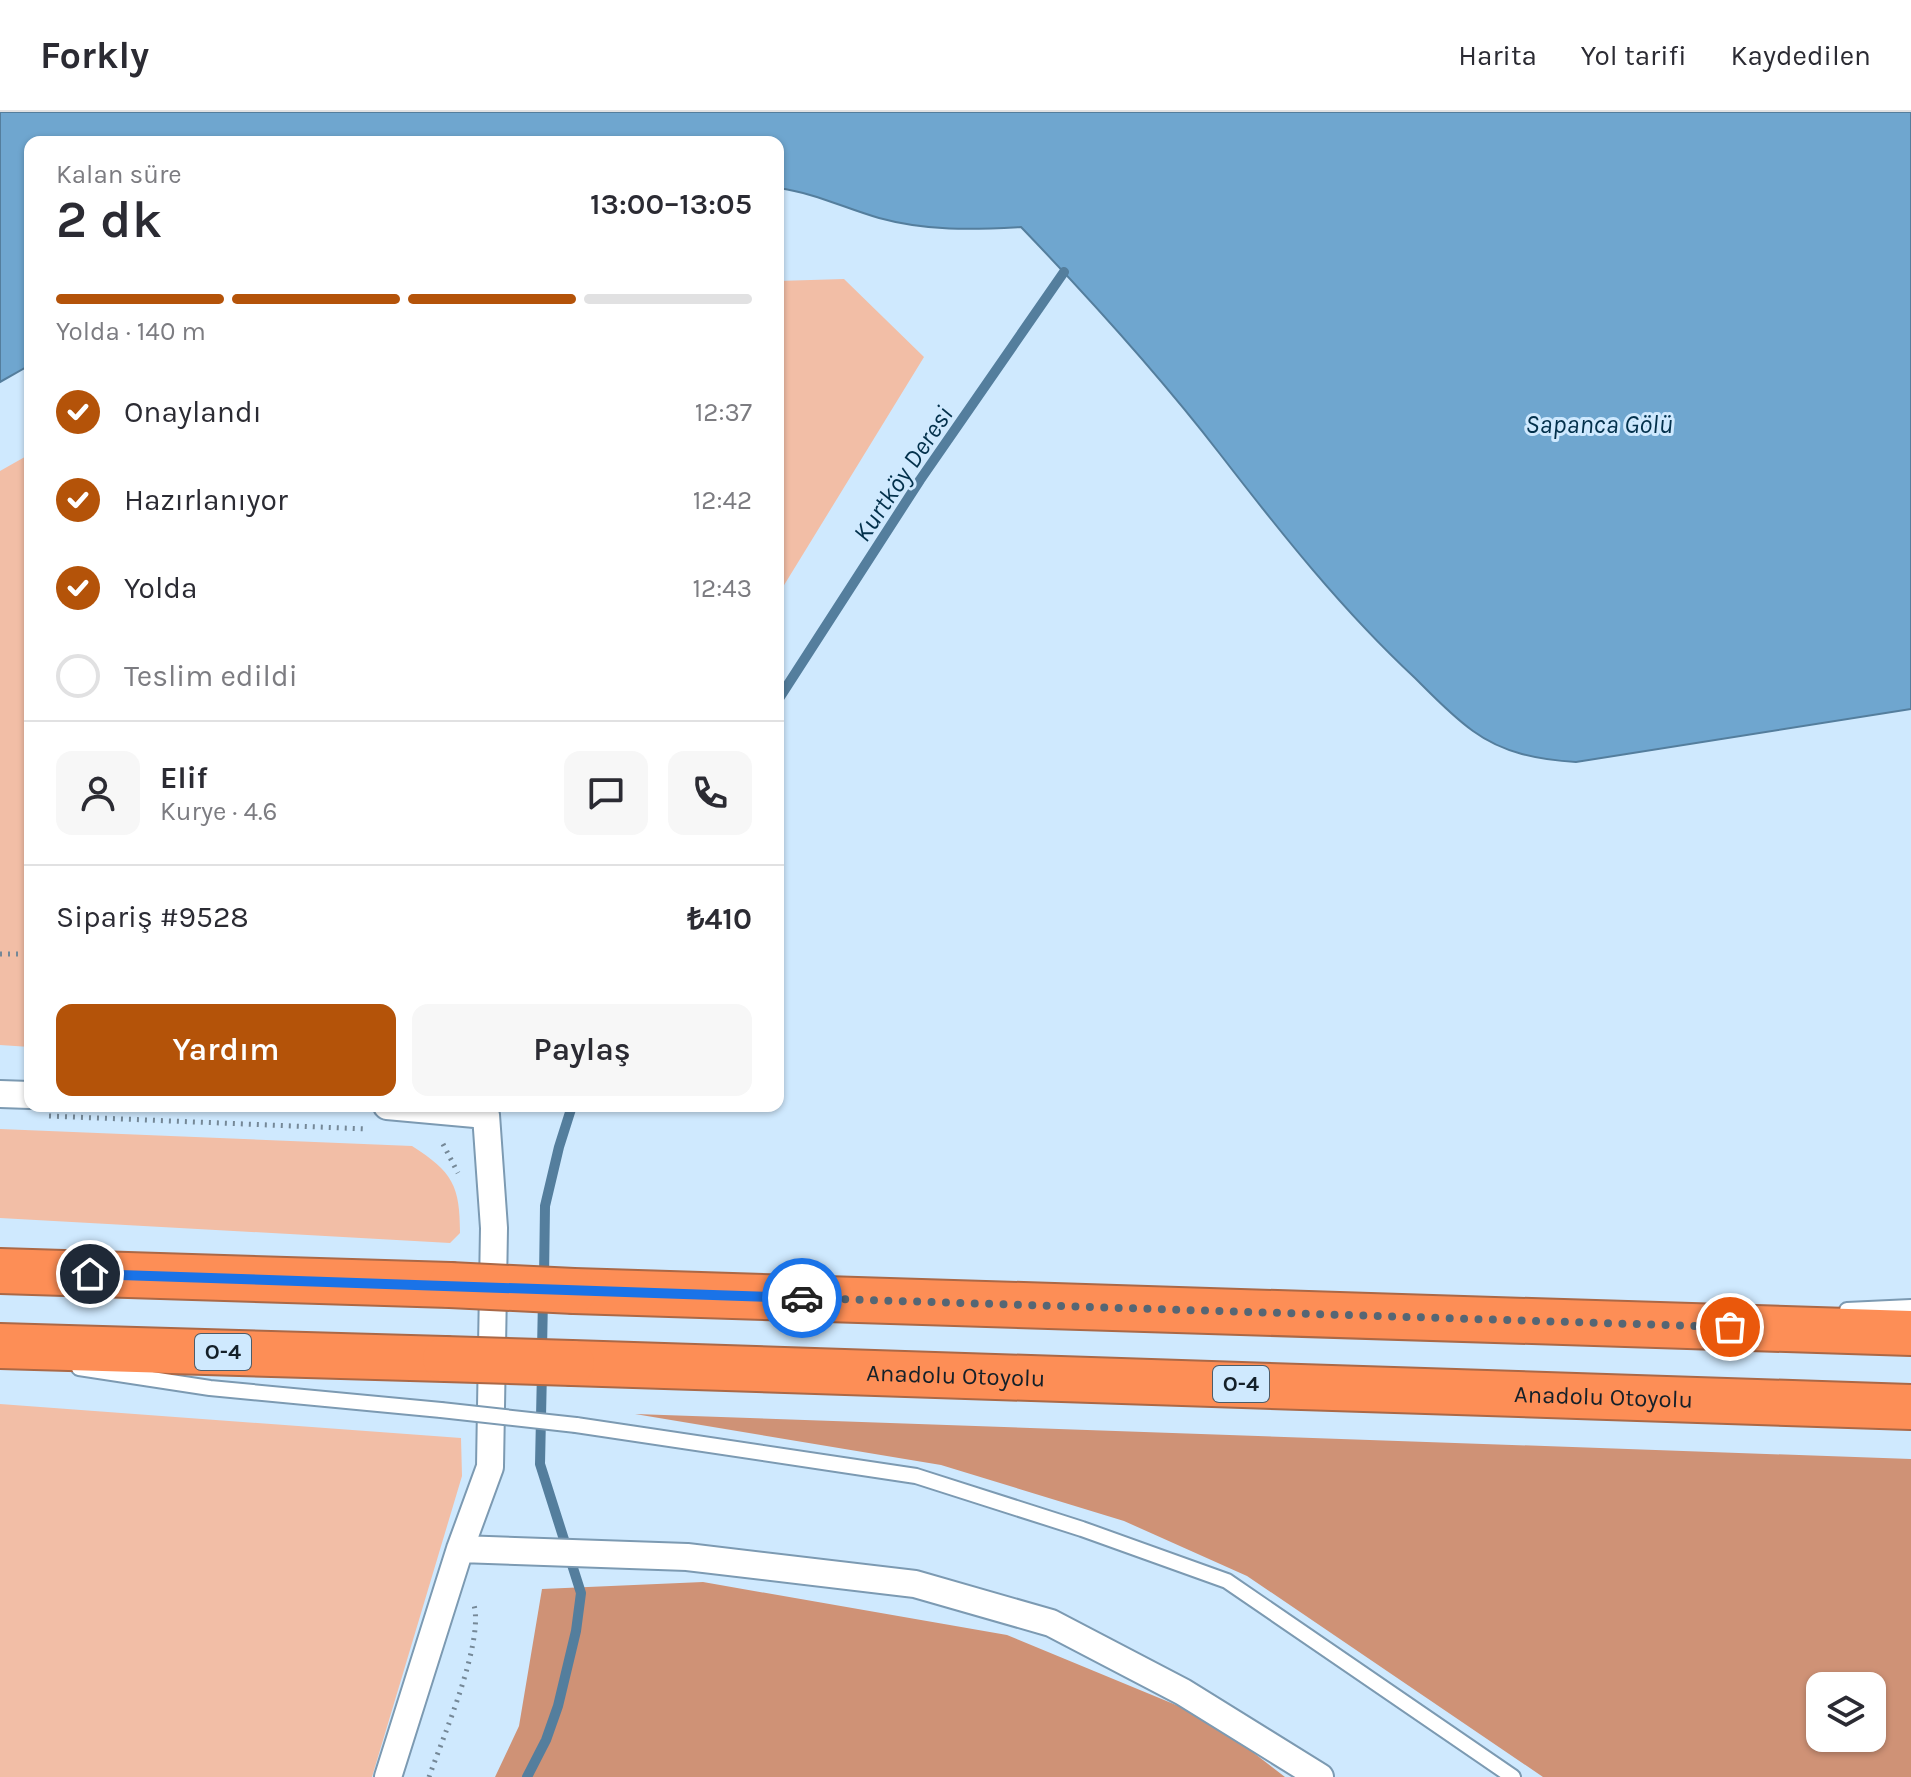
<!DOCTYPE html>
<html lang="tr">
<meta charset="utf-8">
<style>
:root{--surface:#fff;--page:#f7f7f7;--text:#2b2b33;--muted:#7c7c81;--line:#e1e1e2;--accent:#b45309}
body{margin:0;font-family:Karla,sans-serif;background:var(--page);color:var(--text);height:100vh;display:flex;flex-direction:column;font-size:30px;white-space:nowrap}
*{box-sizing:border-box;margin:0}
p{font-size:26px;color:var(--muted)}
.icon{flex:none;width:44px;height:44px;fill:none;stroke:currentColor;stroke-width:2;stroke-linecap:round;stroke-linejoin:round}
.map{position:relative;flex:1;overflow:hidden}
.drawer{position:absolute;left:24px;top:24px;width:760px;height:976px;display:flex;flex-direction:column;background:var(--surface);border-radius:16px;box-shadow:0 2px 6px #0004}
.drawer>*{flex:none}
.fabs{position:absolute;left:1806px;top:1560px;display:grid;gap:16px}
.fabs a{display:grid;place-items:center;width:80px;height:80px;border-radius:16px;background:var(--surface);box-shadow:0 2px 6px #0004;font-size:40px}
.pin{position:absolute;display:grid;place-items:center;width:68px;height:68px;color:#fff;margin:-34px;border:4px solid #fff;border-radius:50%;box-shadow:0 2px 8px #0007}
.courier{position:absolute;display:grid;place-items:center;width:80px;height:80px;margin:-40px;border:6px solid #1a73e8;border-radius:50%;background:#fff;color:#222;box-shadow:0 2px 10px #0007}
.overview em{font-style:normal;font-weight:600}
.overview div{display:flex;flex-direction:column-reverse}
.overview{display:flex;align-items:center;justify-content:space-between;height:136px;padding:0 32px}
h1{font-size:52px;font-weight:600;line-height:60px}
.bar{display:grid;grid-template-columns:repeat(4,1fr);gap:12px 8px;align-content:center;height:96px;padding:0 32px}
.bar i{height:10px;border-radius:6px;background:var(--line)}
.bar .selected{background:var(--accent)}
.bar p{grid-column:span 4}
.line{display:flex;align-items:center;gap:20px;padding:0 32px;border-top:2px solid var(--line)}
.line div{flex:1}
.round{display:grid;place-items:center;flex:none;width:84px;height:84px;border-radius:16px;background:var(--page)}
ol{padding:0 32px;list-style:none}
li{display:flex;align-items:center;gap:24px;height:88px}
li p{margin-inline-start:auto}
li .icon{padding:8px;border-radius:50%;background:var(--accent);color:#fff;stroke-width:4}
li:last-child{color:var(--muted)}
li i{width:44px;height:44px;border:4px solid var(--line);border-radius:50%}
.action{display:flex;gap:16px;margin-top:auto;padding:16px 32px}
.action a{flex:1;height:92px;border-radius:16px;background:var(--accent);color:#fff;font-size:32px;font-weight:600;line-height:92px;text-align:center}
.action a+a{background:var(--page);color:var(--text)}
header{display:flex;align-items:center;gap:48px;box-sizing:border-box;height:112px;padding:0 40px;background:var(--surface);border-bottom:2px solid var(--line)}
header strong{font-size:38px}
nav{display:flex;gap:44px;margin-inline-start:auto;font-size:28px}
.map>svg:first-child{display:block}
.green{fill:#f2bea6}
.forest{fill:#cf9276;fill-rule:evenodd}
.water{fill:#6fa6cf;stroke:#547e9d;stroke-width:2}
.lines{fill:none;stroke-linecap:round;stroke-linejoin:round}
.stream{stroke:#547e9d;stroke-width:10}
.service-casing{stroke:#7c9ab2;stroke-width:18}
.minor-casing{stroke:#7c9ab2;stroke-width:30}
.motorway-casing{stroke:#ab6846;stroke-width:48}
.path{stroke:#758897;stroke-width:5;stroke-dasharray:2 6;stroke-linecap:butt}
.service{stroke:#fff;stroke-width:14}
.minor{stroke:#fff;stroke-width:26}
.motorway{stroke:#fd8e56;stroke-width:44}
.service-bridge-casing{stroke:#7c9ab2;stroke-width:18;stroke-linecap:butt}
.motorway-bridge-casing{stroke:#ab6846;stroke-width:48;stroke-linecap:butt}
.service-bridge{stroke:#fff;stroke-width:14}
.motorway-bridge{stroke:#fd8e56;stroke-width:44}
.done{stroke:#556674;stroke-width:8;stroke-dasharray:0 14.4}
.route{stroke:#1a73e8;stroke-width:10}
.labels{text-anchor:middle;dominant-baseline:central;stroke-width:6;stroke-linejoin:round;paint-order:stroke}
.shield{fill:#cfe9fe;stroke:#4c5c69;stroke-width:2}
.shield-label{font-size:22px;font-weight:bold;fill:#142029}
.street-label{font-size:24px;fill:#142029;stroke:#cfe9fe}
.water-label{font-size:26px;font-style:italic;fill:#02304b;stroke:#cfe9fe}
</style>
<header>
<strong>Forkly</strong>
<nav><a>Harita</a><a>Yol tarifi</a><a>Kaydedilen</a></nav>
</header>
<div class="map">
<svg width="1911" height="1665" viewBox="0 0 1911 1665">
<rect width="100%" height="100%" fill="#cfe9fe"/>
<path class="green" d="M844,167L924,245L778,483V169Z
M30,342V935L0,933V359Z
M0,1017L412,1034C453,1060 460,1074 460,1121L450,1131L0,1106Z
M0,1292L461,1326L462,1364L372,1665H0Z"/>
<path class="forest" d="M635,1302L1911,1347V1665H1543L1247,1464L1124,1409L941,1353ZM1820,1574H1872V1626H1820Z
M703,1470L1007,1523L1210,1607L1285,1665H495L519,1614L542,1477Z"/>
<path class="water" d="M0,0H1911V597L1576,650C1539,648 1503,641 1473,619C1452,604 1433,584 1415,566C1342,498 1281,421 1220,342C1159,263 1091,188 1021,115C972,118 926,119 879,106C844,96 815,81 778,76V30H30V253L0,270Z"/>
<g class="lines">
<path class="stream" d="M778,588L920,368L1064,160
M544,1166L545,1094L559,1035L572,994
M542,1238L543,1186
M527,1665L546,1628L558,1594L576,1519L581,1481L540,1352L542,1258"/>
<g class="service-casing">
<path id="service" d="M1847,1198L1911,1195
M79,1256L210,1276L441,1298
M576,1313L916,1364L1082,1417L1227,1469L1513,1665"/>
</g>
<g class="minor-casing">
<path id="minor" d="M0,982L30,983
M387,994L486,1003L494,1116L490,1355L460,1437L388,1665
M460,1437L687,1445L915,1472L1051,1511L1183,1580L1320,1665"/>
</g>
<g class="motorway-casing">
<g id="motorway">
<path d="M0,1159L450,1173"/>
<path d="M574,1179L1911,1221"/>
<path d="M0,1234L445,1247"/>
<path id="s1" d="M572,1251L1911,1295"/>
</g>
</g>
<path class="path" d="M0,842H30
M49,1004L367,1017
M443,1032L458,1061
M429,1665C443,1625 484,1531 474,1493"/>
<use href="#service" class="service"/>
<use href="#minor" class="minor"/>
<use href="#motorway" class="motorway"/>
<g class="service-bridge-casing">
<path id="service-bridge" d="M441,1298L576,1313"/>
</g>
<g class="motorway-bridge-casing">
<path id="motorway-bridge" d="M450,1173L574,1179
M445,1247L572,1251"/>
</g>
<use href="#service-bridge" class="service-bridge"/>
<use href="#motorway-bridge" class="motorway-bridge"/>
</g>
<g class="lines">
<path class="done" d="M802,1186L1730,1215"/>
<path class="route" d="M90,1162L802,1186"/>
</g>
<g class="labels">
<g class="shield">
<rect x="195" y="1222" width="56" height="36" rx="6"/>
<rect x="1213" y="1254" width="56" height="36" rx="6"/>
</g>
<g class="shield-label">
<text x="223" y="1240">O-4</text>
<text x="1241" y="1272">O-4</text>
</g>
<g class="street-label">
<text stroke="none"><textPath href="#s1" startOffset="384">Anadolu Otoyolu</textPath></text>
<text stroke="none"><textPath href="#s1" startOffset="1032">Anadolu Otoyolu</textPath></text>
</g>
<g class="water-label">
<text x="1599" y="312">Sapanca Gölü</text>
<text transform="translate(903 362) rotate(-56)">Kurtköy Deresi</text>
</g>
</g>
</svg>
<div class="fabs">
<a><svg class="icon" aria-label="layers" viewBox="0 0 24 24"><path d="M12 4l9 5-9 5-9-5zM3 14l9 5 9-5"/></svg></a>
</div>
<div class="pin" style="left:1730px;top:1215px;background:#ea580c"><svg class="icon" aria-label="bag" viewBox="0 0 24 24"><path d="M5 8h14l-1 12H6zM9 8a3 3 0 0 1 6 0"/></svg></div>
<div class="pin" style="left:90px;top:1162px;background:#1f2937"><svg class="icon" aria-label="home" viewBox="0 0 24 24"><path d="M3 11l9-7 9 7M6 9v11h12V9"/></svg></div>
<div class="courier" style="left:802px;top:1186px"><svg class="icon" aria-label="car" viewBox="0 0 24 24"><path d="M5 17H2v-5l4-1 3-4h7l3 4 3 1v5h-3M9 17h6M6 11h13"/><circle cx="7" cy="17" r="2"/><circle cx="17" cy="17" r="2"/></svg></div>
<section class="drawer">
<div class="overview"><div><h1>2 dk</h1><p>Kalan süre</p></div><em>13:00–13:05</em></div>
<div class="bar"><i class="selected"></i><i class="selected"></i><i class="selected"></i><i></i><p>Yolda · 140 m</p></div>
<ol>
<li><svg class="icon" aria-label="check" viewBox="0 0 24 24"><path d="M5 12l5 5 9-10"/></svg>Onaylandı<p>12:37</p></li>
<li><svg class="icon" aria-label="check" viewBox="0 0 24 24"><path d="M5 12l5 5 9-10"/></svg>Hazırlanıyor<p>12:42</p></li>
<li><svg class="icon" aria-label="check" viewBox="0 0 24 24"><path d="M5 12l5 5 9-10"/></svg>Yolda<p>12:43</p></li>
<li><i></i>Teslim edildi</li>
</ol>
<div class="line" style="height:144px"><a class="round"><svg class="icon" aria-label="person" viewBox="0 0 24 24"><circle cx="12" cy="8" r="4"/><path d="M4 21q1-7 8-7t8 7"/></svg></a><div><b>Elif</b><p>Kurye · 4.6</p></div><a class="round"><svg class="icon" aria-label="chat" viewBox="0 0 24 24"><path d="M4 5h16v11H9l-5 4z"/></svg></a><a class="round"><svg class="icon" aria-label="phone" viewBox="0 0 24 24"><path d="M5 4h4l2 5-3 2q2 4 5 5l2-3 5 2v4C11 20 4 13 5 4z"/></svg></a></div>
<div class="line" style="height:104px"><div>Sipariş #9528</div><b>₺410</b></div>
<div class="action"><a>Yardım</a><a>Paylaş</a></div>
</section>
</div>
